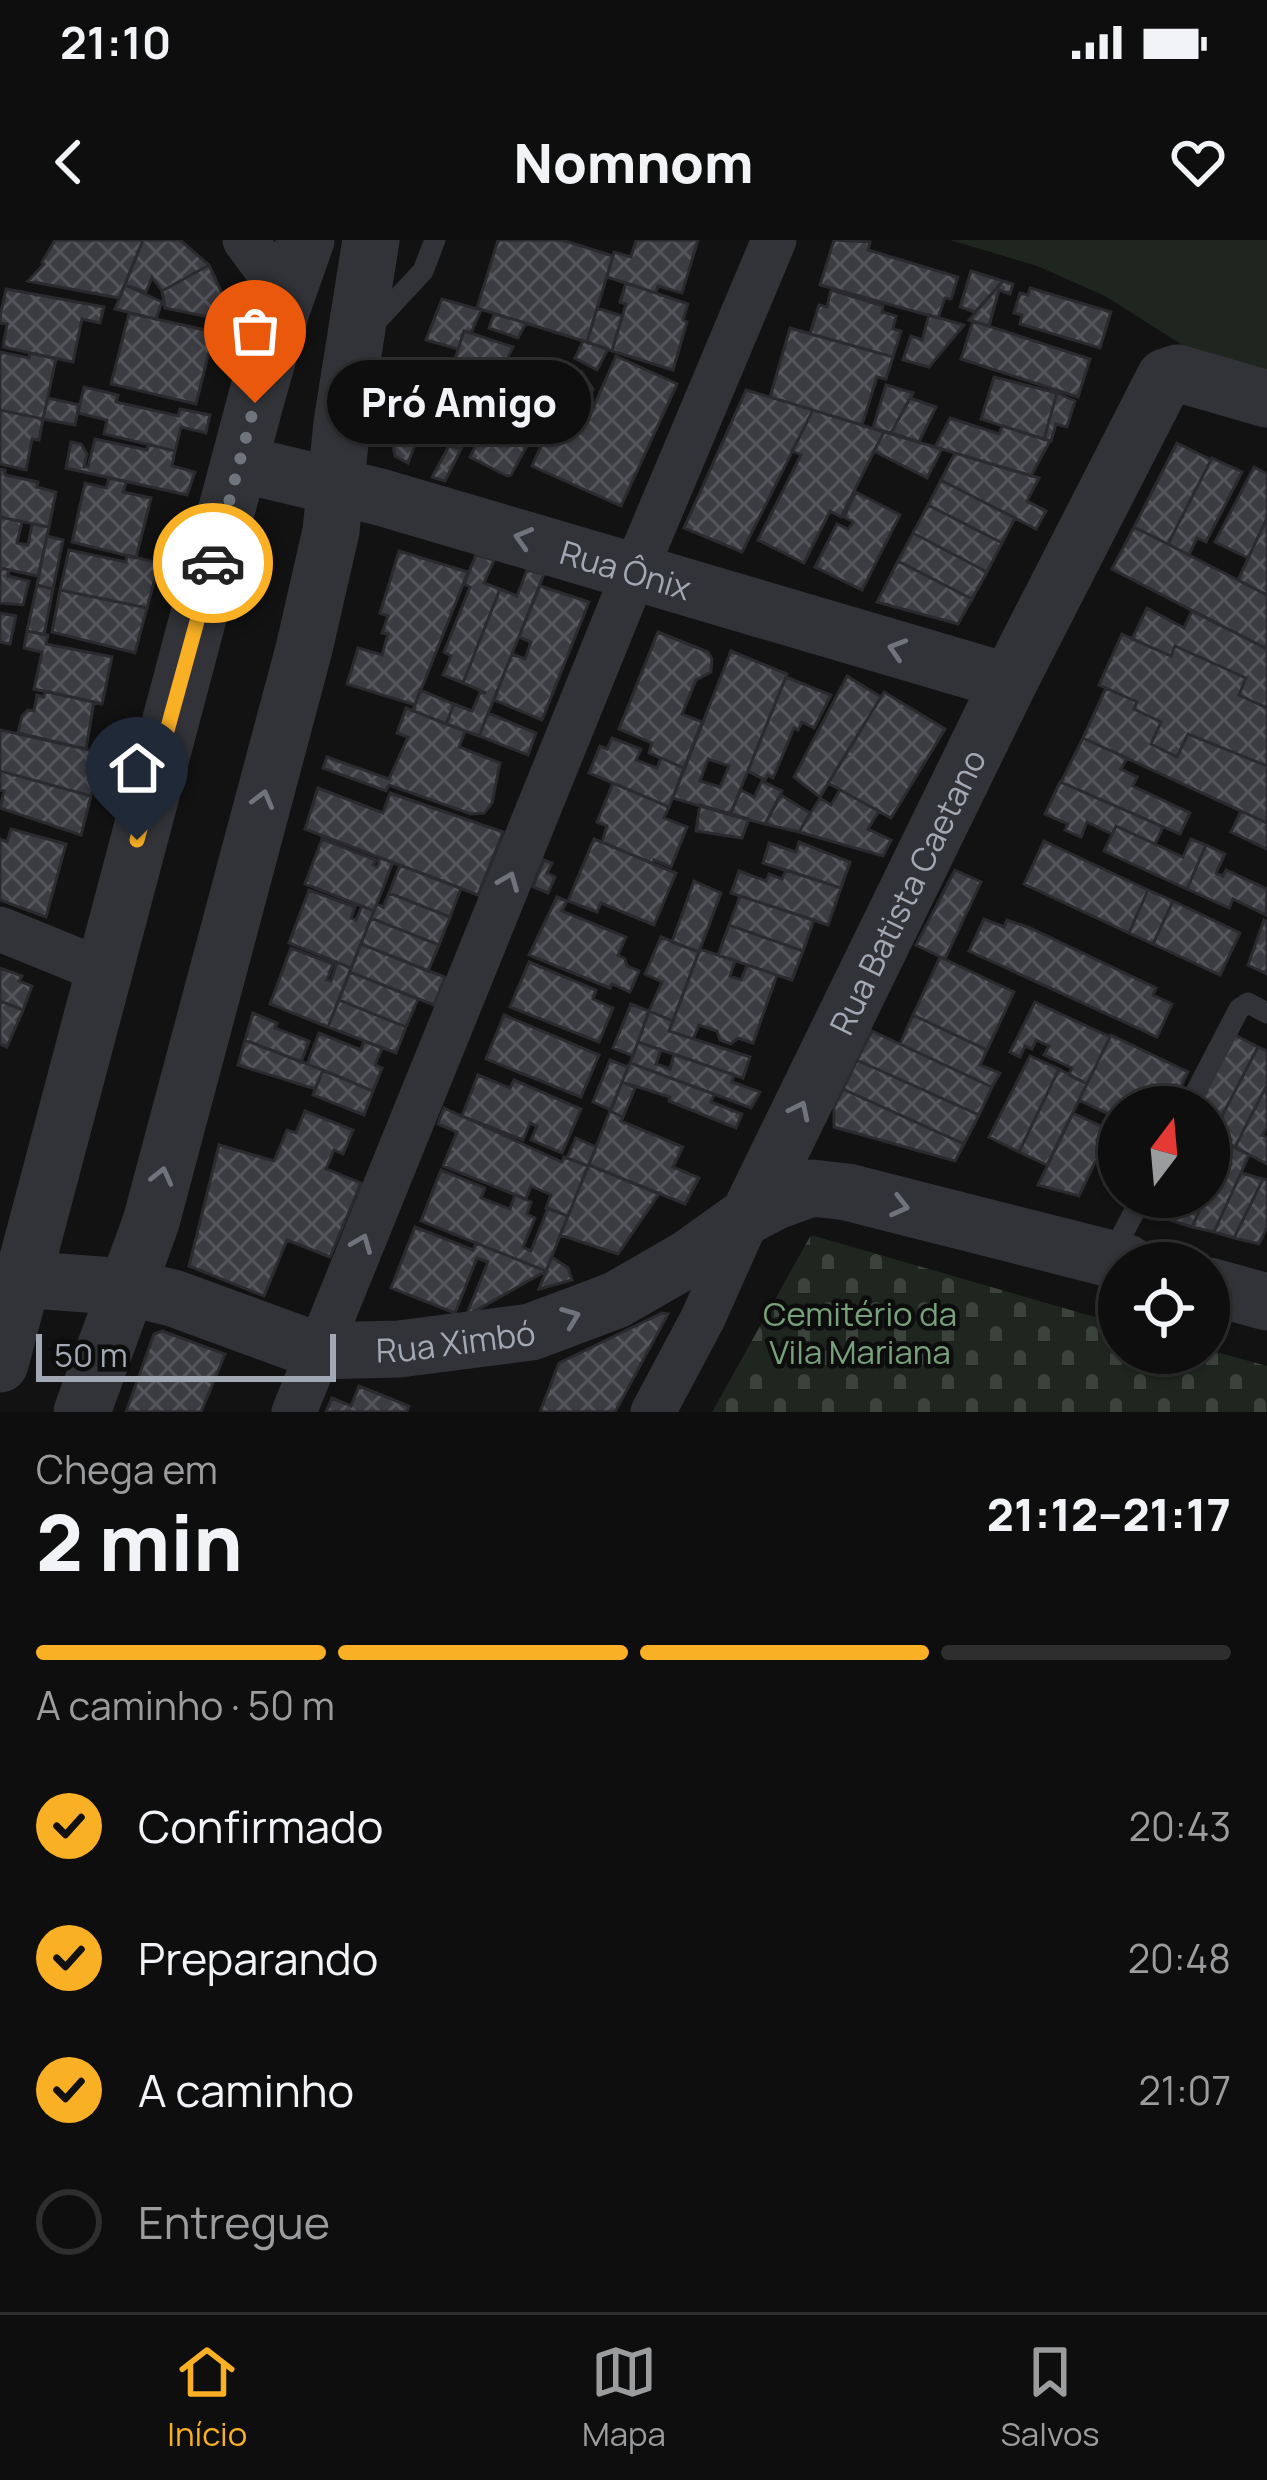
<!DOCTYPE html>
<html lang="pt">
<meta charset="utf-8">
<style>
:root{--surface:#0e0e0e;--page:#171717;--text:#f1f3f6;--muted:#9b9c9e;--line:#2e2e2e;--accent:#f9b024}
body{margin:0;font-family:Manrope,sans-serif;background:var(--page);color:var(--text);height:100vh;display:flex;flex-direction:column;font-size:45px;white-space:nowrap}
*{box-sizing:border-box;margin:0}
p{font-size:39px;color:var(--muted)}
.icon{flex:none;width:66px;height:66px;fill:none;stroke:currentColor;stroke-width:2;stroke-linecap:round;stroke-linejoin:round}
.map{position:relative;height:1172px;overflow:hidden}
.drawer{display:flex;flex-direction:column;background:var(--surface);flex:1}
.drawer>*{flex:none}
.needle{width:78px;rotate:16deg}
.fabs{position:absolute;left:1098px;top:846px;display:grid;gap:24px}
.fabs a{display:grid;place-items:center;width:132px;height:132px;border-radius:50%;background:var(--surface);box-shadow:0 3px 9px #0004,0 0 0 3px var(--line);font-size:60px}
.scale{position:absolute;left:36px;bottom:30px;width:300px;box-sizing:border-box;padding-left:12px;border:6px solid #a2a8b4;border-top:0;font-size:33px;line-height:42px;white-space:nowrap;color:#a2a8b4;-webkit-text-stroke:9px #0d0d0e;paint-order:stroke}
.pin{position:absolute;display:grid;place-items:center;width:102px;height:102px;color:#fff;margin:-123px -51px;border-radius:50% 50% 50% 0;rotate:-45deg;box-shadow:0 0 12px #0007}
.pin .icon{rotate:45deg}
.courier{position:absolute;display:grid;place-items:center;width:120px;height:120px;margin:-60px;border:9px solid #f9b024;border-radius:50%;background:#fff;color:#222;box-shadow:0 3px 15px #0007}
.bubble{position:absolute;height:84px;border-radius:42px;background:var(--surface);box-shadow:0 3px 9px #0004,0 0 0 3px var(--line);font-size:39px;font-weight:800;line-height:84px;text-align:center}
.summary em{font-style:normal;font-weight:800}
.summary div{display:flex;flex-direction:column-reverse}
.summary{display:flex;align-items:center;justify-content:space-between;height:204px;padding:0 36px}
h1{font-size:78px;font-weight:800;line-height:90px}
.bar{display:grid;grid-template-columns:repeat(4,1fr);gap:18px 12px;align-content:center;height:144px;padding:0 36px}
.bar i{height:15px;border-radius:9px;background:var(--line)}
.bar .current{background:var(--accent)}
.bar p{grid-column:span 4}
ol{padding:0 36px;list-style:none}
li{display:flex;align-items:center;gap:36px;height:132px}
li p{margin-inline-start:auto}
li .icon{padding:12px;border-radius:50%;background:var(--accent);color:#111;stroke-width:4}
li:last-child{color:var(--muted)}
li i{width:66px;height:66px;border:6px solid var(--line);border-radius:50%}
.status{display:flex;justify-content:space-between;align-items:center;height:84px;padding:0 60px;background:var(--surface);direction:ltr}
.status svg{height:33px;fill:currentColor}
header{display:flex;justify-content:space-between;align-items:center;height:156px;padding:0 36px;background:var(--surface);font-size:54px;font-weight:800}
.tabs{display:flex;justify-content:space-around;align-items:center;height:168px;border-top:3px solid var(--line);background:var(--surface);font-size:33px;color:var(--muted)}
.tabs a{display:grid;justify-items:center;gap:6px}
.tabs .current{color:var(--accent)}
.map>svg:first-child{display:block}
.cemetery{fill:url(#cemetery-stones)}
.green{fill:#1e261f}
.building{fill:url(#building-cross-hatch);stroke:#2b2b2f;stroke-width:3;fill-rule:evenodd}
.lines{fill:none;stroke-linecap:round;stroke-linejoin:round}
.service{stroke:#323338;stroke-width:21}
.minor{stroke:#323338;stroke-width:45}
.tertiary{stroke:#323338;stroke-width:57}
.oneway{stroke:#70737c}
.done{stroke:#70747c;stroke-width:12;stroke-dasharray:0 21.6}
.route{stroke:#f9b024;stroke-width:15}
.labels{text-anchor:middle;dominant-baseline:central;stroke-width:9;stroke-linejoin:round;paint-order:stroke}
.street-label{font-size:33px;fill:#a2a8b4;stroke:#0d0d0e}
.park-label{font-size:33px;fill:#78a17b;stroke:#0d0d0e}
</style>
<div class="status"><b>21:10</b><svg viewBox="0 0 49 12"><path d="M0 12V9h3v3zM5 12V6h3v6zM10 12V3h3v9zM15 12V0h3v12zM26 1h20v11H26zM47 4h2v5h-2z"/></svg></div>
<header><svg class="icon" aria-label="back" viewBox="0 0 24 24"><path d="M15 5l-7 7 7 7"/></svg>Nomnom<svg class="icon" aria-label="heart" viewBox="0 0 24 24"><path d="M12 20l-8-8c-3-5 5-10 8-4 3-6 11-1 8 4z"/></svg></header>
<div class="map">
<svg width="1267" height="1172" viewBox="0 0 1267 1172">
<defs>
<pattern id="cemetery-stones" width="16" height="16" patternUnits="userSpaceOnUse" patternTransform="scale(3)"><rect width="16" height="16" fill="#1e261f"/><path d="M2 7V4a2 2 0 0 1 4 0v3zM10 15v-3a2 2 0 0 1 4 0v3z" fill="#3c433d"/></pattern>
<pattern id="building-cross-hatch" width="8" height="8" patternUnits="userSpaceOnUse" patternTransform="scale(3)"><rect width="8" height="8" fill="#3c3d43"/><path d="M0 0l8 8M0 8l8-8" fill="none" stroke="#55565c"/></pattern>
</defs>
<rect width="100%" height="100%" fill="#121213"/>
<path class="cemetery" d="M811,995L1119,1084V1113H1209V1110L1267,1126V1172H712Z"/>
<path class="green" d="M950,0H1267V143L1214,125L1105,56L1037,26Z"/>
<path class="building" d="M55,0H143L119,58L28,41L44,24L42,22Z
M143,0H180L209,25L162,51L152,37L146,52L125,45Z
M498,0H562L613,16L587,102L477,68Z
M636,0H698L682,53L658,46L656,53L607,37L614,12L631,17Z
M834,0L870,2L868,10L958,37L951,59L945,58L938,78L820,45Z
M209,25L222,53L223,80L165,68L162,51Z
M971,31L1003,41L975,72L960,67Z
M1003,41L1013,44L1010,54L999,50L989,86L969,80Z
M626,43L688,64L683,80L687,82L673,130L612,111L626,64L620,62Z
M125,45L162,62L156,79L115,69Z
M1030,48L1111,72L1100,108L1020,84L1022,75L1014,73L1020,53L1028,55Z
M6,49L104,67L100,83L82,79L73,122L3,107L7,84L0,83V77Z
M831,50L883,66L882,72L896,76L893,89L901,91L893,117L810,94L819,65L827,67Z
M442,59L481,70L471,93L464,91L458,109L426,100Z
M597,68L622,76L612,111L587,102Z
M129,73L214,92L196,164L111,144Z
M494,74L526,83L518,98L489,88Z
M929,75L964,85L929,127L903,120L911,96L922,100Z
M973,81L1090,119L1078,157L961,119Z
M790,88L893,117L886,139L877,137L862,185L770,157Z
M464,91L513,107L461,209L429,200Z
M583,101L608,109L597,130L575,118Z
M0,112L29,118L30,113L56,119L43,179L0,170Z
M616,116L677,144L621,266L532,226L558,169L587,182Z
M581,131L593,149L585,168L576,172L562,164L573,134Z
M567,132L511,235L507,236L470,217L512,134L519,139Z
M994,137L1057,153L1044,199L981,179Z
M886,145L913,153L891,193L873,188Z
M84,147L118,155L116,162L178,176L180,169L210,175L206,193L181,187L175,211L104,194L107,180L78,173Z
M746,150L813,170L742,312L684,288Z
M1057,153L1075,161L1067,187L1056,184L1051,201L1044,199Z
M48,158L79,165L75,185L43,179Z
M910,158L936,167L919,202L891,193Z
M408,162L428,170L408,223L395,216L392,201Z
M0,170L43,179L39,200L32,199L26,230L0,224Z
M813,170L884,192L841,277L830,271L804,323L758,300L801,215L792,211Z
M950,178L999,194L1002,186L1050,201L1031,236L935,207Z
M884,192L942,209L927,238L874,211Z
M95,199L147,210L148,204L175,211L172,226L195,232L187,255L66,228L71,202L81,204L87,214L84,227H88Z
M1177,203L1211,220L1168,304L1134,287Z
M449,206L461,209L445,241L432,237Z
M955,213L1039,238L1027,261L1046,271L1036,289L941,240Z
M1212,218L1242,232L1206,302L1197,298L1189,315L1168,304Z
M1254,227L1267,234V278L1248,318L1215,302Z
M0,229L5,230V235L38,242L37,247L56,252L49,287L0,277Z
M109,238L126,242L123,252L151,258L136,318L72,302L85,243L106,248Z
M941,240L1015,278L1002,303L928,265Z
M856,252L900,275L862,350L815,327L837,284L848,289L853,282L844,277Z
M928,265L1002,303L987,332L913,293Z
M0,277L22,282L17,303L28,305L32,284L49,287L38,336L0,328Z
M1267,278V355L1238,340Z
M1134,287L1267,355V409L1112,329Z
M913,293L987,332L972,359L898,321Z
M47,296L63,300L53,349L37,345Z
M69,310L126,322L127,315L159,323L147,368L60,350Z
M399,311L468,332L415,465L347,444L358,408L382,415L388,394L382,393L388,376L380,373Z
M476,315L494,320L484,343L500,349L463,443L443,435L451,416L444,412L470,347L464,344Z
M898,321L972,359L958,384L877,362Z
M0,328L9,330L8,336L29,341L23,365L0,363Z
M527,330L544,334L479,496L446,484L454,464L472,471L480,453H486L463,443L500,349L517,356Z
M37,345L53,349L44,395L27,391Z
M540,346L589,362L542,480L494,460L512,414L525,419L531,402L519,397Z
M60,350L147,368L135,413L52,392Z
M1147,368L1184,388L1192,371L1267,409V468L1239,455L1246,438L1175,406L1171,416L1132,399Z
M0,373L16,376L10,404L0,402Z
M27,391L48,395L46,404L112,417L102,464L34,449L42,412L24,408Z
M658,392L708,412L712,419L711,432L696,440L682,474L702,482L684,528L649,513L652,503L619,489Z
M1122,394L1171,416L1175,406L1246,438L1239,455L1267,468V526L1188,494L1177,517L1151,504L1161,482L1134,469L1137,462L1099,445Z
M731,411L787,434L730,575L673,558ZM708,519L729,526L720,547L700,541Z
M847,436L881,457L820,557L794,537Z
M786,437L831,455L814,488L802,482L798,490L794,488L773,538L768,535L765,540L748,531Z
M1106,448L1137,462L1134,469L1161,482L1151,504L1177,517L1188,494L1267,526V583L1083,498Z
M420,450L454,464L446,484L413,471Z
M45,451L94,462L86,509L18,493L22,476L28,470L34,471L37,455L44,457Z
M884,452L945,489L891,578L828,543Z
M406,468L465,491L459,507L500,523L492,563L484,573L471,574L389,545L386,551L323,528L327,517L389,539L408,497L397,493Z
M488,473L536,493L528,515L479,496Z
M0,490L103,513L91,556L0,531Z
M612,498L641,509L636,520L657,528L661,518L684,528L669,567L589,533L600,506L607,509Z
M1083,498L1127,518L1121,529L1137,537L1133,546L1190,573L1180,594L1061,542Z
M0,531L91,556L81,595L0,568L4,551L0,550Z
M762,541L782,551L765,584L730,575L741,550L754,557Z
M1060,542L1163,587L1155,604L1116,586L1112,594L1087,582L1081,597L1065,590L1068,584L1045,574Z
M613,543L669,567L664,578L687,587L671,627L654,620L653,624L602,602L607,586L597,582Z
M318,548L383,573L390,553L503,592L478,655L305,589Z
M840,550L879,571L868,589L891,600L883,616L799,592L820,558L831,565Z
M781,555L810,573L799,592L765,584Z
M700,565L749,579L742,598L696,591Z
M1241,571L1267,583V609L1231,592Z
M1116,586L1183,617L1191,599L1206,605L1187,649L1104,611Z
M11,589L66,604L46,677L0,660V599L7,602Z
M322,599L376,620L373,625L377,627L380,618L393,622L374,671L305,644Z
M594,599L676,633L654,685L601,663L597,672L568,661Z
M1044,601L1148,650L1129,693L1024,644Z
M799,602L850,622L841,648L763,623L769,603L796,612Z
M1206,605L1225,614L1216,633L1223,636L1226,630L1267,649L1266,675L1233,659L1229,668L1187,649Z
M544,620L552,623L547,633L555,637L548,653L533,647Z
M400,625L461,648L450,677L389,653Z
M786,630L841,648L828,685L731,653L739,631L766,641L769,634L782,639Z
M955,630L981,642L945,719L916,705Z
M694,641L721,653L699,712L672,702Z
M309,650L355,667L351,678L356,680L362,666L374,671L351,728L289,703Z
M1148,650L1173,661L1153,704L1129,693Z
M389,653L450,677L439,705L371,678L377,664L383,667Z
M740,656L814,680L803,711L729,685Z
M557,657L567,661L562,671L626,697L618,715L625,719L627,726L639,731L630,752L612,744L610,748L529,715Z
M1173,661L1240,693L1220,735L1153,704Z
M371,678L439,705L428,731L361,704Z
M984,679L1004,687L1007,680L1030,688L1156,748L1153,755L1172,764L1157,797L969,711Z
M1264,680L1267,682V734L1248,725Z
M729,685L803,711L792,740L718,715Z
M661,697L699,712L673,781L649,771L662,742L645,734Z
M361,704L445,737L434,765L350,732Z
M291,708L333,724L327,740L331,741L337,722L351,728L328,787L270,764Z
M700,709L735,721L730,736L741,740L747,725L777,735L753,803L738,798L731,804L720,800L717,791L699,785L693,799L669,791Z
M940,717L1014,752L987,810L913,775Z
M529,722L596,750L593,759L613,768L599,802L510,767Z
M0,728L22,736L19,741L32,746L23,770L0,761Z
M350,732L418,759L406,787L339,760Z
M339,760L406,787L396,813L328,787Z
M0,761L23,770L7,807L0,804Z
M1035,762L1110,797L1087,844L1069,835L1072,828L1044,815L1049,806L1036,800L1032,809L1025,806L1020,817L1010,812Z
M631,764L649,771L633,816L613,808Z
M649,771L673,781L669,791L750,817L743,838L638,802Z
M253,773L277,783L275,788L309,801L301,822L245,800Z
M504,775L599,815L581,857L486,819Z
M913,775L987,810L980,825L1000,833L992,847L900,804Z
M872,791L992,847L979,875L857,820Z
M319,793L361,810L364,801L382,808L375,825L382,828L373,851L307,824Z
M1233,794L1258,807L1212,895L1209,894V867H1197Z
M1111,795L1188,832L1171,867H1119V879L1079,860Z
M245,800L323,830L315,849L238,825Z
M638,802L661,810L656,824L670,829L674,814L734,835L732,842L760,852L751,868L630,823Z
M1258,807L1267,811V845L1235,907L1212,895Z
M1030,816L1059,829L1019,912L989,897Z
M610,820L628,827L611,870L593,862Z
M857,820L979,875L964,904L843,849Z
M630,823L714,854L711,862L742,874L736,888L669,861L670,857L622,842Z
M1059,829L1087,844L1047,925L1019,912Z
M323,830L373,851L364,875L313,855Z
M478,835L510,848L514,840L581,869L562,913L531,900L537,886L530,883L523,900L462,876Z
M622,842L635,848L623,877L610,871Z
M1267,845V888L1262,895L1267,897V924L1235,907Z
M843,849L964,904L955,921L834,887V867Z
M444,868L562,922L564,917L588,926L568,976L546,968L551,955L531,946L526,959L443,926L457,892L438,884Z
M305,871L353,890L343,914L334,910L326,929L361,943L330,1017L287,1000L264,1056L189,1026L219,905L274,921L287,890L296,893Z
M610,871L623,877L621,881L683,907L673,927L699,938L685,964L589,925Z
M1073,873L1107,889L1111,882L1119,885V934L1095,922L1079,956L1038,945Z
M1210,895L1230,905L1209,950V897Z
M576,898L596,907L588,926L567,918Z
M1230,905L1249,915L1214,992L1192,987Z
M589,925L659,954L618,1014L560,995Z
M441,930L485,948L481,958L510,969L515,955L531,962L527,974L535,978L523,1007L531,1011L548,968L568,976L546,1031L421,981Z
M1241,933L1263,939L1234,998L1214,992Z
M1263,939L1267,940V987L1259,1004L1234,998Z
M1155,957H1181L1170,980L1147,974Z
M1181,957H1206L1192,987L1170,980Z
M415,987L473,1010L476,1003L546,1031L466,1076L488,1022L477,1018L455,1073L391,1048Z
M552,1017L568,1028L572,1040L539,1049Z
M662,1073L668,1074L615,1172H540L559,1123Z
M162,1091L225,1114L201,1172H126L154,1094Z
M359,1146L409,1166L407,1172H326L332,1158L351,1166Z"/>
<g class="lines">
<path class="service" d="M370,88L423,31L435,0
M1188,867L1239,769L1248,763L1267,773
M1110,1018L1142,957"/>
<path class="minor" d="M245,0L271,35L282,68
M0,689L103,731
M294,1172L635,331L774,0
M653,1172L703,1078L749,975"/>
<g class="tertiary">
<path id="s1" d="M241,224L380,257L1009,442"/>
<path id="s2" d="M749,975L1009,442L1165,137L1177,133L1267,159"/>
<path id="s3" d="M20,1039L126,1047L173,1058L318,1111L399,1109L531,1092L616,1060L689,1018L749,975L776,961L812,948L847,952L1127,1023"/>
<path d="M1209,1046L1267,1062"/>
<path d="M0,1124L255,163L282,68L306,0"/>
<path d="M82,1172L151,982L304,409L331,291L342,183L371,0"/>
</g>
</g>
<defs><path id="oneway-chevron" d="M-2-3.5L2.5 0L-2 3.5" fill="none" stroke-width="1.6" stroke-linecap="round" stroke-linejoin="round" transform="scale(3)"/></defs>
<g class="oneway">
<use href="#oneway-chevron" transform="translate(523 298) rotate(-164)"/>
<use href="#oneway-chevron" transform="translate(897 409) rotate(-163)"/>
<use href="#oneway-chevron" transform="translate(263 559) rotate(-75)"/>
<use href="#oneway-chevron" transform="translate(509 641) rotate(-68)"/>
<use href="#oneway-chevron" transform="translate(800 870) rotate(-64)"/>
<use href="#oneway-chevron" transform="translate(162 936) rotate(-76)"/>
<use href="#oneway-chevron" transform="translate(900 966) rotate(14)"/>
<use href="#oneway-chevron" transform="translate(362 1003) rotate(-68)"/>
<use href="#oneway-chevron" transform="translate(571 1077) rotate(-21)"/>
</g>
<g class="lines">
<path class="done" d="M213,323L255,163"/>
<path class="route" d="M137,600L213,323"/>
</g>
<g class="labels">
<g class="street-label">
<text stroke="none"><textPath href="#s1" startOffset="399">Rua Ônix</textPath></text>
<text stroke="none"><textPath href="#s2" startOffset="360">Rua Batista Caetano</textPath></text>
<text stroke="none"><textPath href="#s3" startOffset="447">Rua Ximbó</textPath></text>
</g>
<g class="park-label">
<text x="860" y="1073">Cemitério da<tspan x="860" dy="38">Vila Mariana</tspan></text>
</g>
</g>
</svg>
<div class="fabs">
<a><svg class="needle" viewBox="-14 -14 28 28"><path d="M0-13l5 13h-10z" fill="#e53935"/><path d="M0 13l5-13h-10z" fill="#9b9c9e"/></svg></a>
<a><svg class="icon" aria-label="locate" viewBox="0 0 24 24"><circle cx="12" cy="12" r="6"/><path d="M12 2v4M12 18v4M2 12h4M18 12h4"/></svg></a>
</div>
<div class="scale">50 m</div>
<div class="pin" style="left:255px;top:163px;background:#ea580c"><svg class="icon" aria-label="bag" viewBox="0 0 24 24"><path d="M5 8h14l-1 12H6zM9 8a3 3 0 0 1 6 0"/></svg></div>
<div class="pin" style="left:137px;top:600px;background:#1f2937"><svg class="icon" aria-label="home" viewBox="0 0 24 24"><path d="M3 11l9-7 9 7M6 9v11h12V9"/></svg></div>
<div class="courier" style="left:213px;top:323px"><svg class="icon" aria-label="car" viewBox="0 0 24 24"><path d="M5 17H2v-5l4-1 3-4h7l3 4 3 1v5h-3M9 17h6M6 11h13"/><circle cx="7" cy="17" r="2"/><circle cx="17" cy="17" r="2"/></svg></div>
<div class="bubble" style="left:327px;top:120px;width:264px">Pró Amigo</div>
</div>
<section class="drawer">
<div class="summary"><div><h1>2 min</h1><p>Chega em</p></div><em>21:12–21:17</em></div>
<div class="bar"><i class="current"></i><i class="current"></i><i class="current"></i><i></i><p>A caminho · 50 m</p></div>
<ol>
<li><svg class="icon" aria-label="check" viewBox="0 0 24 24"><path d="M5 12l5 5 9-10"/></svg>Confirmado<p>20:43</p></li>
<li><svg class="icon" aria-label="check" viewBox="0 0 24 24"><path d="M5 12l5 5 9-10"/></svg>Preparando<p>20:48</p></li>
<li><svg class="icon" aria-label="check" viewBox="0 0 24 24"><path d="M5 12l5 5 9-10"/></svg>A caminho<p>21:07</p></li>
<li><i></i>Entregue</li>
</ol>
</section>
<nav class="tabs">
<a class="current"><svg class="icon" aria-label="home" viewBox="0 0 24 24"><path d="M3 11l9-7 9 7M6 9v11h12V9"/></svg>Início</a>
<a><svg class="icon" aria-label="map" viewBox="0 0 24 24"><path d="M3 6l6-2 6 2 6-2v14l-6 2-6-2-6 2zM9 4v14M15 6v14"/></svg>Mapa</a>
<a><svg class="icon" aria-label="saved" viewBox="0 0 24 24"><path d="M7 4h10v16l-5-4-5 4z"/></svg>Salvos</a>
</nav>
